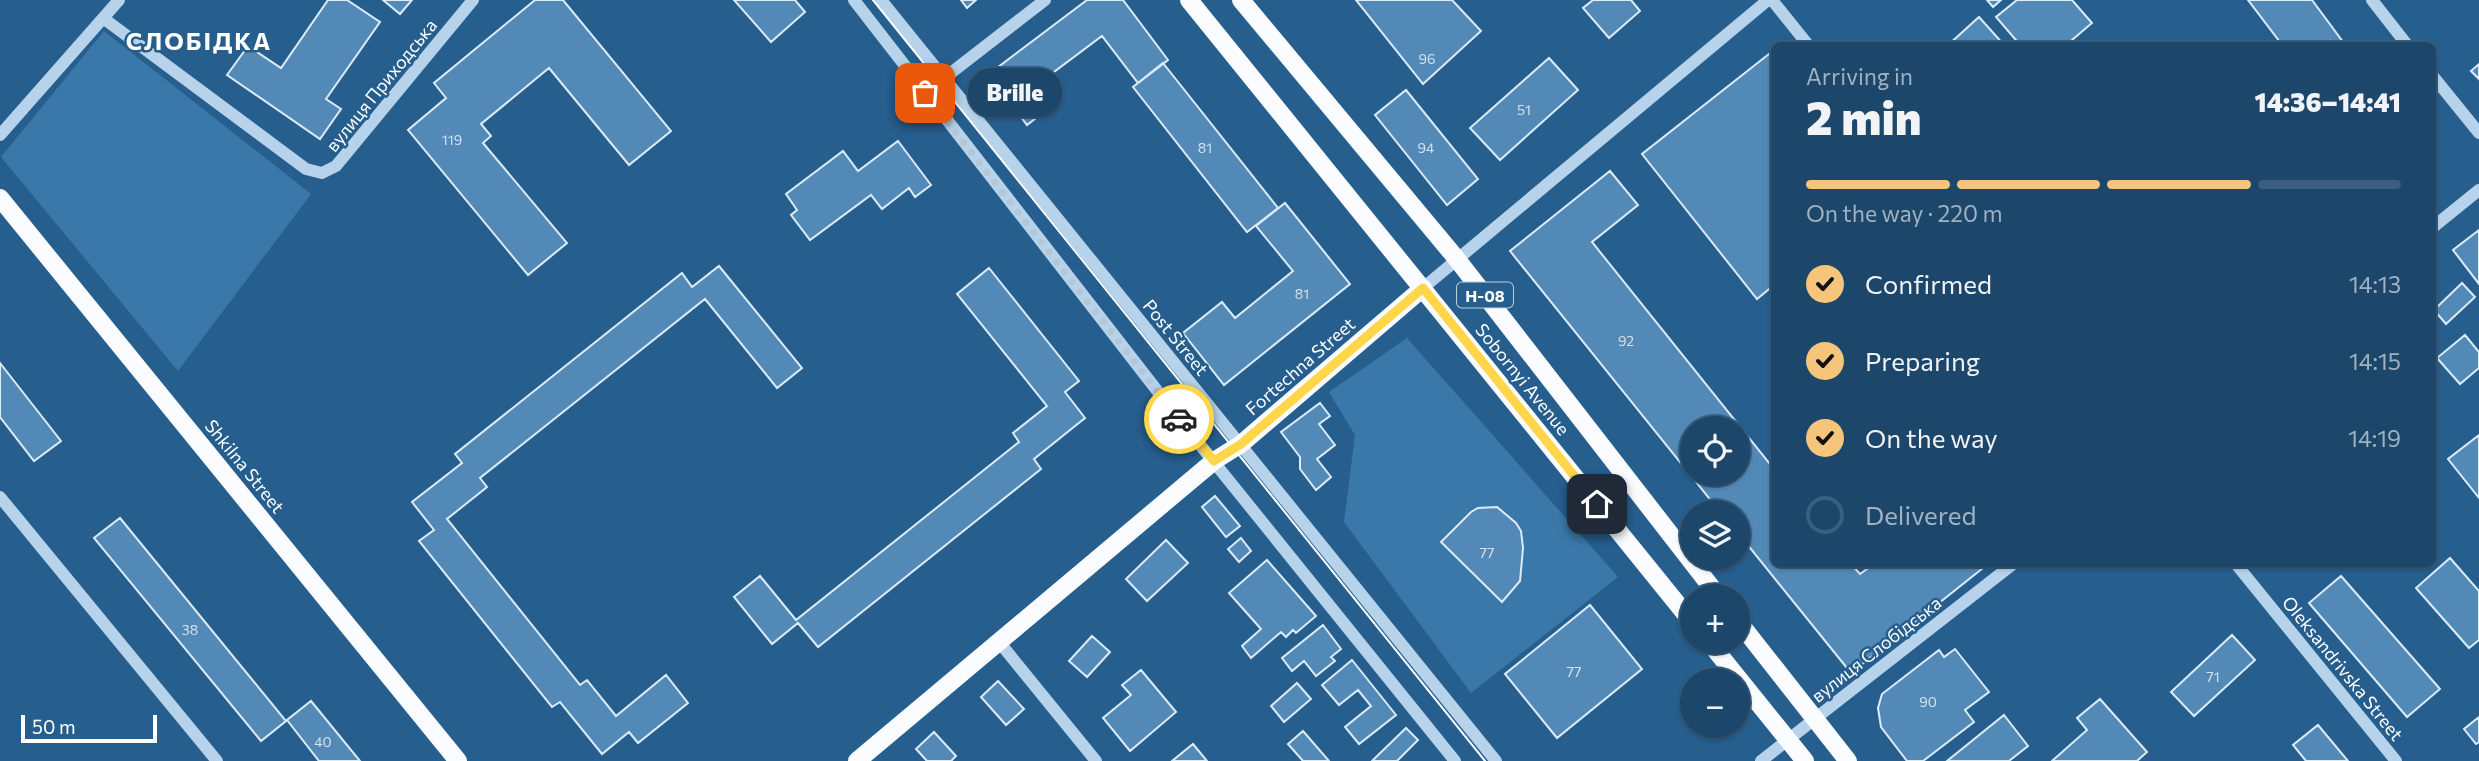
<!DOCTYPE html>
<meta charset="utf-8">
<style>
:root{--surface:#1c466a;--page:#295072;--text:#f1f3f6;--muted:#a0b1c1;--line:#3a5e7e;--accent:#f4c57b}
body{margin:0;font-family:Commissioner,sans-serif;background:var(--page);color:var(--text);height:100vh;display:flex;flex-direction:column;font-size:26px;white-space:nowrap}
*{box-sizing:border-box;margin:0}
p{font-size:23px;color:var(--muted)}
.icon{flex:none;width:38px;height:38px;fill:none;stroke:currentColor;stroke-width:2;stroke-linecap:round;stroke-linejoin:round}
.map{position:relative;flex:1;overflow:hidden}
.details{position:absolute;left:1771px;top:42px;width:665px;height:525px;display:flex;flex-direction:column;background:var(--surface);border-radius:10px;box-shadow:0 2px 5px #0004,0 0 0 2px var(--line)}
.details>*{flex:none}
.buttons{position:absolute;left:1680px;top:416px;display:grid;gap:14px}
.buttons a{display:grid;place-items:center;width:70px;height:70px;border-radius:50%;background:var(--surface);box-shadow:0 2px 5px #0004,0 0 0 2px var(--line);font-size:35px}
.scale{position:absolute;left:21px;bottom:18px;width:136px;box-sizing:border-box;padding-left:7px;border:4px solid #fff;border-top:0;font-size:19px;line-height:24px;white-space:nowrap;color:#fff;-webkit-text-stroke:5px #265e8e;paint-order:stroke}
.pin{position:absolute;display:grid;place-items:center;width:60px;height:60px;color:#fff;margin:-30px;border-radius:14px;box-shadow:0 4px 10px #0006}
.courier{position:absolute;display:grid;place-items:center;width:70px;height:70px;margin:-35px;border:5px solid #ffd54a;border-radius:50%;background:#fff;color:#222;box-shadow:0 2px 9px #0007}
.bubble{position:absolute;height:49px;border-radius:24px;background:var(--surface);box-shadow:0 2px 5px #0004,0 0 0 2px var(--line);font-size:23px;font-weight:800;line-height:49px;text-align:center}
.headline em{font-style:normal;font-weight:800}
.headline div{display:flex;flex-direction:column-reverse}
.headline{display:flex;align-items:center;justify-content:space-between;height:119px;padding:0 35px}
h1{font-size:46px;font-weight:800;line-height:52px}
.bar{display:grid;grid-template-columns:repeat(4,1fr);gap:10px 7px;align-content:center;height:84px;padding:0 35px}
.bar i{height:9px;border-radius:5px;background:var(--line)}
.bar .on{background:var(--accent)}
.bar p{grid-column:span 4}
ol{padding:0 35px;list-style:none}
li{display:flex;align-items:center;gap:21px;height:77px}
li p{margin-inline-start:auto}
li .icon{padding:7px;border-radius:50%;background:var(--accent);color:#111;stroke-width:4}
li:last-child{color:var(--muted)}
li i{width:38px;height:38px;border:4px solid var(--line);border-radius:50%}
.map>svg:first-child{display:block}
.green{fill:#3b78aa}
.building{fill:#5389b6;stroke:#dbebf8;stroke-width:2;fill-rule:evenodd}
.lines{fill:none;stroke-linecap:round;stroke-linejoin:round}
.minor{stroke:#b6d3eb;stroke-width:12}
.major{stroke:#fafcff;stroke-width:18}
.tram{stroke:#fff;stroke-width:2}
.done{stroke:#b3c7d7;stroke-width:7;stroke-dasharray:0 12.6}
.route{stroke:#ffd54a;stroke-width:9}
.labels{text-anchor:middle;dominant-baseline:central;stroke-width:5;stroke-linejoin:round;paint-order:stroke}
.number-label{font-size:14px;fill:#d4e2ed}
.shield{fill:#265e8e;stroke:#becfdd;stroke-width:2}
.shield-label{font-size:16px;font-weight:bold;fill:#fff}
.street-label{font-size:18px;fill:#fff;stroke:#265e8e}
.district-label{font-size:24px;font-weight:bold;letter-spacing:2px;fill:#fff;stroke:#265e8e}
</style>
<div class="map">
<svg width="2479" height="761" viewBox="0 0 2479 761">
<rect width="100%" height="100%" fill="#265e8e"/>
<path class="green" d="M104,31L311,194L178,371L1,157Z
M1407,338L1618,577L1471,693L1344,522L1355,435L1329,392Z"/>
<path class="building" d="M328,0H347L380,22L326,99L341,109L320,139L227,75L248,46L281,68Z
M383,0H412L400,14Z
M535,0H563L671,131L629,165L549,68L481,124L491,136L483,143L567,243L528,275L408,130L446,98L434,83Z
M734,0H795L805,12L771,42Z
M961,0H976L967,8Z
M1087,0H1123L1168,60L1138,83L1102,36L1042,81L1058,101L1027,125L989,74Z
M1356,0H1452L1481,31L1423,84Z
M1593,0H1631L1640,11L1609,38L1583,8Z
M1987,0H2001L1993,7Z
M2017,0H2072L2092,23L2065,46H2021L1996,17Z
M2248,0H2312L2346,46H2333L2330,41L2324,46H2283Z
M1979,17L2005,46H1947Z
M1774,50V285L1757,299L1642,154Z
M1549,58L1578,90L1500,160L1470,128Z
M1163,63L1278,208L1247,232L1133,87Z
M2479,64V79L2471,71Z
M1406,90L1478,179L1447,205L1375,115Z
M898,141L931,185L915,197L909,188L882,209L871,195L810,240L791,215L797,210L786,194L843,151L858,171Z
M1610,171L1638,205L1592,242L1774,469V564H1851L1860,574L1874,564H1988L1851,673L1738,533V513H1721L1510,251ZM1692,429H1738V474H1692Z
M1285,203L1350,284L1224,385L1183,333L1222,302L1235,318L1293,271L1256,226Z
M2479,230V284L2453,250Z
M719,266L802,368L777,388L705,299L480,478L487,487L447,519L580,685L587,680L616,716L666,675L688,703L638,743L629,732L602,754L560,702L552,707L419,541L434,530L412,502L462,463L455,454L682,273L692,287Z
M989,268L1079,381L1065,392L1085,418L1034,459L1041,469L818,647L798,623L772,644L734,597L760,576L796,620L1019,442L1013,433L1047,406L957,294Z
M2462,283L2475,297L2446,324L2434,310Z
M2465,335L2479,352V368L2460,384L2437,358Z
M0,363L61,441L34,461L0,417Z
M1320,403L1330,416L1319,424L1335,445L1317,459L1331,477L1316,490L1300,469V457L1281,432Z
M2479,435V498L2448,459Z
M1215,496L1240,526L1226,537L1202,507Z
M1497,507L1516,523L1521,531L1523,548L1520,581L1502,602L1441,542L1471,512L1478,508Z
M120,518L286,721L261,741L94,538Z
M1241,538L1251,551L1239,562L1228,549Z
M1166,540L1188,563L1147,601L1126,579Z
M2450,558L2479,591V640L2469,648L2416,588Z
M1267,560L1316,616L1296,633L1293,630L1286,637L1281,632L1251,658L1242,646L1261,629L1229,593Z
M2341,576L2440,689L2407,717L2309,603Z
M1590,605L1642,669L1557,738L1505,674Z
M1323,625L1341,649L1331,657L1335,661L1316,676L1304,661L1292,671L1282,658Z
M2232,635L2255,660L2194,716L2171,692Z
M1092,636L1110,652L1087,677L1069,661Z
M1955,649L1989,692L1965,710L1974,722L1923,761H1907L1881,727L1878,708L1882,694L1939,650L1944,657Z
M1352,660L1396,715L1359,744L1345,727L1371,706L1358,690L1339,705L1322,685Z
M1141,670L1176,712L1130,751L1103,718L1131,695L1122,685Z
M998,681L1024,709L1006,725L981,697Z
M1297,683L1311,699L1284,722L1271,706Z
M2100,699L2147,752L2137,761H2052L2087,730L2077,718Z
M311,701L360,761H319L287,720Z
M2004,715L2028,746L2009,761H1947Z
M2479,717V742L2476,744L2464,729Z
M2318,725L2348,761H2306L2293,745Z
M1406,728L1418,740L1397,761H1372Z
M1303,731L1329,761H1303L1288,744Z
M934,732L956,756L951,761H927L916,749Z
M1193,744L1207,761H1172Z"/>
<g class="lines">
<path class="minor" d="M854,0L1176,415L1455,761
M881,0L1496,761
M1772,0L1809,46
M2372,0L2408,46
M103,18L306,169L322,173L336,166L473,0
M2432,75L2479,133
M925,93L1045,0
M0,135L119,0
M2432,228L2479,190
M1423,288L1768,0
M0,497L217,761
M2236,564L2396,761
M1000,643L1096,761
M1761,761L2013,564"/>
<path class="major" d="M1189,0L1692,622
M1241,0L1456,258L1719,597
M0,198L458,761
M1738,621L1848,761
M1709,642L1805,761
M857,761L1214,461L1241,444L1423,288"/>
<path class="tram" d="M873,0L1485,761"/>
</g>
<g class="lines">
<path class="done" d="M925,93L1179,419"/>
<path class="route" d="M1179,419L1214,461L1241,444L1423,288L1597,504"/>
</g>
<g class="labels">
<g class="number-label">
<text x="1427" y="58">96</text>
<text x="1524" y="109">51</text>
<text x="452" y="139">119</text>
<text x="1205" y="147">81</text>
<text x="1426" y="147">94</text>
<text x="1302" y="293">81</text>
<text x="1626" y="340">92</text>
<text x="1487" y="552">77</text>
<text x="190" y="629">38</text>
<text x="1574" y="671">77</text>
<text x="2213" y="676">71</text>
<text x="1928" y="701">90</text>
<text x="323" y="741">40</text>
</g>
<rect class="shield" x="1457" y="282.5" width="56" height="25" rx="5"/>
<g class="shield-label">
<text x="1485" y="295">Н-08</text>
</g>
<g class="street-label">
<text transform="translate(381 85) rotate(-51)">вулиця Приходська</text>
<text transform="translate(1176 337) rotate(51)">Post Street</text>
<text transform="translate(1300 366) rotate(-41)">Fortechna Street</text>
<text transform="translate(1523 379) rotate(51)">Sobornyi Avenue</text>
<text transform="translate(245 466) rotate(51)">Shkilna Street</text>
<text transform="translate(1876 649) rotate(-38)">вулиця Слобідська</text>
<text transform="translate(2343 668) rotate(51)">Oleksandrivska Street</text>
</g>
<g class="district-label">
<text x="199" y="40">СЛОБІДКА</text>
</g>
</g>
</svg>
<div class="buttons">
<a><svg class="icon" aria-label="locate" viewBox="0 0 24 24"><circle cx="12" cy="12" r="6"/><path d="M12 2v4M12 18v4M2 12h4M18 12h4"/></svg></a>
<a><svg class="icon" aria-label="layers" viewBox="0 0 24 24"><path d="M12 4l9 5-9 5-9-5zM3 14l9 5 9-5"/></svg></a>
<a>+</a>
<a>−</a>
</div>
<div class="scale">50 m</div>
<div class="pin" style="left:925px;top:93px;background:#ea580c"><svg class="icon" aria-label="bag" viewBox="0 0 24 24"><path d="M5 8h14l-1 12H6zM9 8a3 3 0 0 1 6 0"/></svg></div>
<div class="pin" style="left:1597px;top:504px;background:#1f2937"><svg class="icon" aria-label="home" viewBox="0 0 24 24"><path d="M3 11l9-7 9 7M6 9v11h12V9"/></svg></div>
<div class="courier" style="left:1179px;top:419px"><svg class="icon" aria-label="car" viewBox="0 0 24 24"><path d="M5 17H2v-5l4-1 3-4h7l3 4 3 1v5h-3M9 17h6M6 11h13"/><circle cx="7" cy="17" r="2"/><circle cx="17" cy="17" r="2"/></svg></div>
<div class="bubble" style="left:968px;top:68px;width:94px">Brille</div>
<section class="details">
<div class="headline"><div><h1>2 min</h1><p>Arriving in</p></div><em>14:36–14:41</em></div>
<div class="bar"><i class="on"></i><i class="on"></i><i class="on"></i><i></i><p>On the way · 220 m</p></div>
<ol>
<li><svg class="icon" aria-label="check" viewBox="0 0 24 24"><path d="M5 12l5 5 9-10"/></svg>Confirmed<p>14:13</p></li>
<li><svg class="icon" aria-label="check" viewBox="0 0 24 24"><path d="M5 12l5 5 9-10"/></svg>Preparing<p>14:15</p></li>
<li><svg class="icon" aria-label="check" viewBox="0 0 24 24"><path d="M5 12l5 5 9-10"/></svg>On the way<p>14:19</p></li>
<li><i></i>Delivered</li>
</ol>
</section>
</div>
